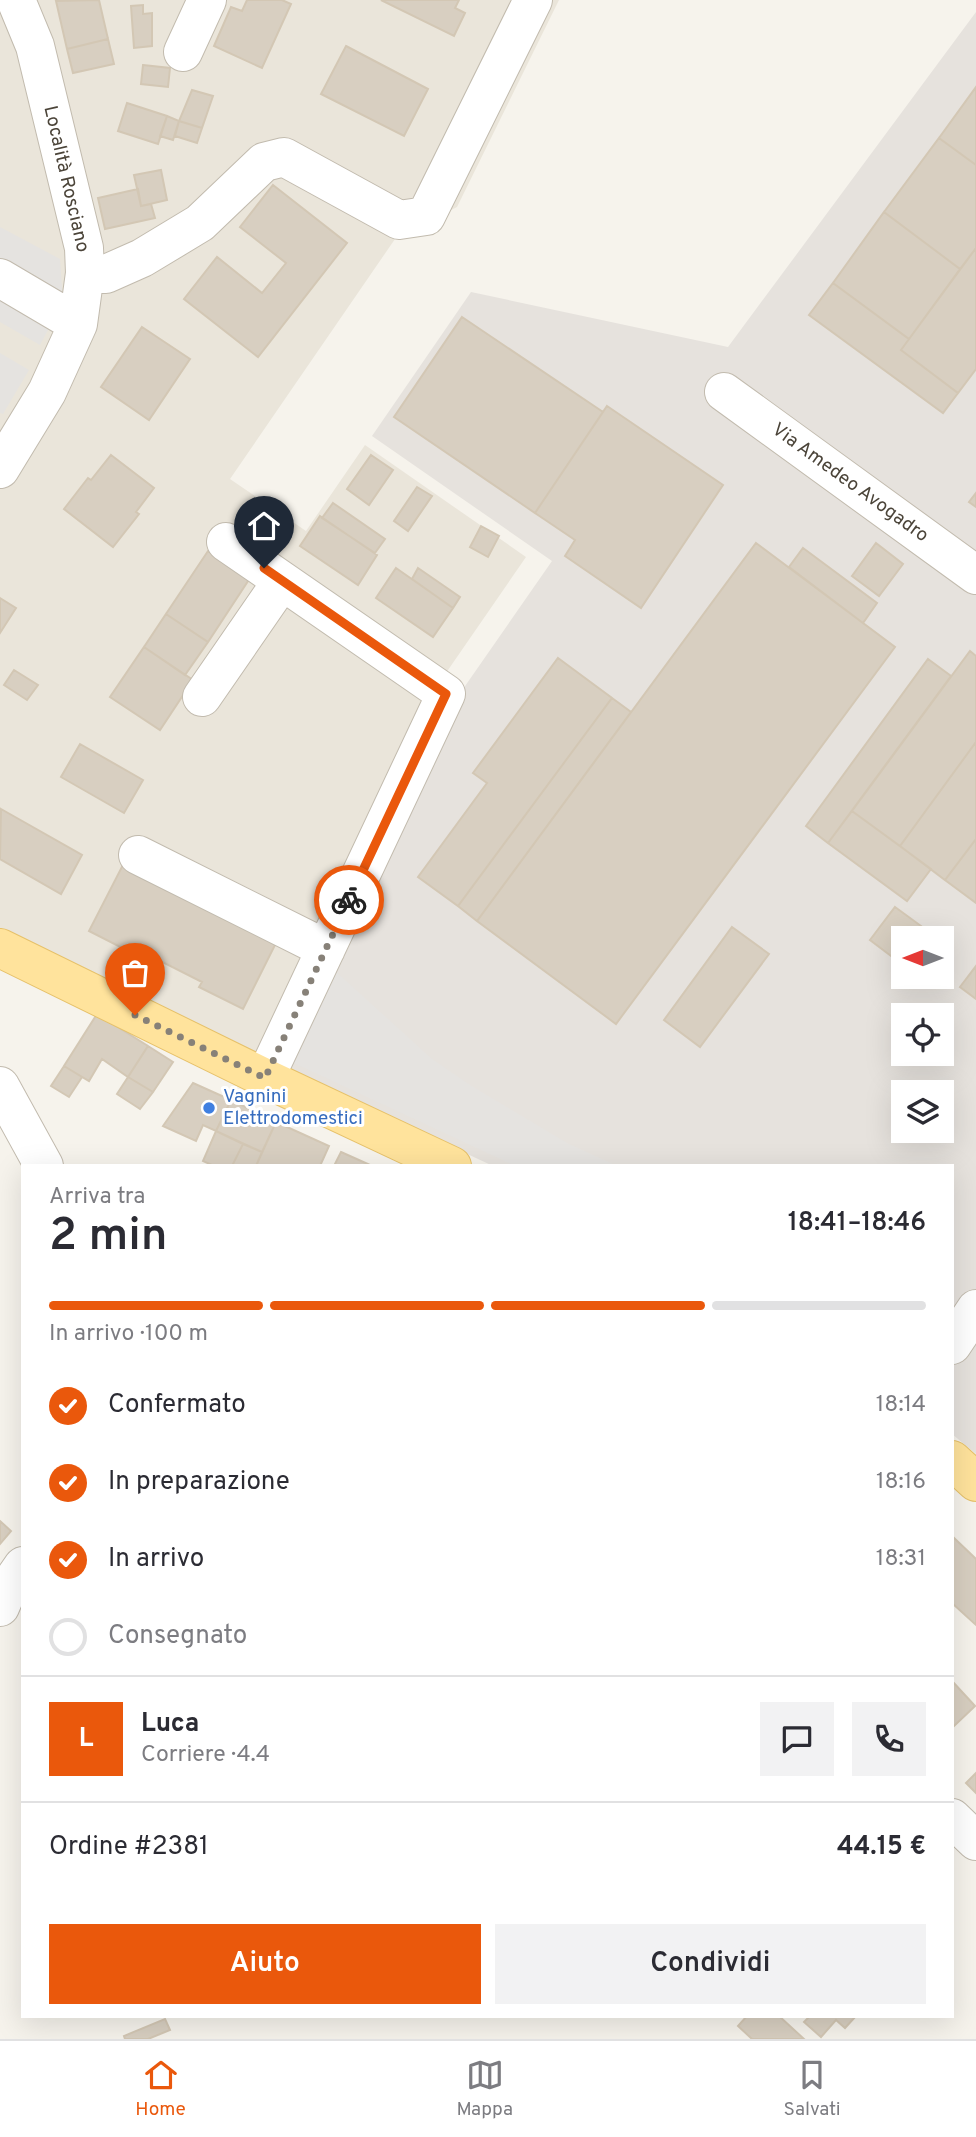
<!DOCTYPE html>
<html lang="it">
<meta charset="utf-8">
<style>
:root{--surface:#fff;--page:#f2f2f3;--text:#2b2b33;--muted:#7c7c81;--line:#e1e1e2;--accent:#ea580c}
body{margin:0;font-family:Overpass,sans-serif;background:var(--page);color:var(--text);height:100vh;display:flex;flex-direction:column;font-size:26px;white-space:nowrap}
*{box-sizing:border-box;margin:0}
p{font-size:23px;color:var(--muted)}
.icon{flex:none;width:38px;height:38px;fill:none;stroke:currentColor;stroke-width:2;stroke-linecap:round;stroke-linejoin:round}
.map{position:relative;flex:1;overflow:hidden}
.details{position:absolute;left:21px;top:1164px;width:933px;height:854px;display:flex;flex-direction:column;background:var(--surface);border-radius:0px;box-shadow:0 7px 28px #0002}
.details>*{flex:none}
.needle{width:46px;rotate:270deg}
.fabs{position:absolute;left:891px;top:926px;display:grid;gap:14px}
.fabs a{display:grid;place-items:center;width:63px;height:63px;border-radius:0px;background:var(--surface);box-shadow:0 7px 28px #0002;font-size:35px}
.pin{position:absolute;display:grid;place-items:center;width:60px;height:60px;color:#fff;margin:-72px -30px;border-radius:50% 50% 50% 0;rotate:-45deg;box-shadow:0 0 7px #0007}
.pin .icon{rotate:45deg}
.courier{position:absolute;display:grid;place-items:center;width:70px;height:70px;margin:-35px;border:5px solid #ea580c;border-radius:50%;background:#fff;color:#222;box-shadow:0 2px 9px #0007}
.headline em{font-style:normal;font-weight:600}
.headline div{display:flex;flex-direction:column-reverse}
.headline{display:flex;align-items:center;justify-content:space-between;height:119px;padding:0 28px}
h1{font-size:46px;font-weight:600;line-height:52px}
.bar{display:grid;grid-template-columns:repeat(4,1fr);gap:10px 7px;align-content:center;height:84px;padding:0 28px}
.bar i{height:9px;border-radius:5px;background:var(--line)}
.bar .on{background:var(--accent)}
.bar p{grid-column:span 4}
.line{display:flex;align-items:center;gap:18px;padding:0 28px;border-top:2px solid var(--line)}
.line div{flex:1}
.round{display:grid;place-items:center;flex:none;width:74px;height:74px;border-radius:0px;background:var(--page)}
ol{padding:0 28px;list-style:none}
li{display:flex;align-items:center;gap:21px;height:77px}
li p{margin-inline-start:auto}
li .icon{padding:7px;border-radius:50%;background:var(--accent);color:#fff;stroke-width:4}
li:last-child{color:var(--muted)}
li i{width:38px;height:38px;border:4px solid var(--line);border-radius:50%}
.button{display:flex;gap:14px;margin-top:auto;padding:14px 28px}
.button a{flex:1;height:80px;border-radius:0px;background:var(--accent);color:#fff;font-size:28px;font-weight:600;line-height:80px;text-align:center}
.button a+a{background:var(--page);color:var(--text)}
.dock{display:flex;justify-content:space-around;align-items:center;height:98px;border-top:2px solid var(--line);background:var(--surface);font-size:19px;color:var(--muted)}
.dock a{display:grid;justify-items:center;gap:4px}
.dock .on{color:var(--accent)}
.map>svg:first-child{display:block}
.residential{fill:#eae5da}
.industrial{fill:#e6e2dd;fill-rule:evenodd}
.parking{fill:#e5e3e0}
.building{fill:#d8cfc1;stroke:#d3c7b4;stroke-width:2}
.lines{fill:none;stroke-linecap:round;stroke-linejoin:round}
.minor-casing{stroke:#c2bbae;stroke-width:40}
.major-casing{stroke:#e6c16a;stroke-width:40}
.minor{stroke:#fff;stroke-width:38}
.major{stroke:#ffe39c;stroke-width:38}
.done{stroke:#878178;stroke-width:7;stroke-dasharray:0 12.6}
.route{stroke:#ea580c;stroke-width:9}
.shop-dot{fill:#3f7fe0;stroke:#fff;stroke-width:2.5}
.labels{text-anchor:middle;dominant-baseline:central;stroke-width:6;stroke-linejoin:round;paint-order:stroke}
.street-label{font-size:19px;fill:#4b4439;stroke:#fff}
.shop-label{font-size:19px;fill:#366cbe;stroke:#fff;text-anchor:start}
</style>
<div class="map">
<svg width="976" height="2039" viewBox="0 0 976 2039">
<rect width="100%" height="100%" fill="#f6f3ec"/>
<path class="residential" d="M0,0H559L457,207L395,239L230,479L306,531L365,445L526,557L428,699L259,1057L0,930Z"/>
<path class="industrial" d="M976,12V1454L952,1434V1166L491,1165L284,1069L463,689L552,561L372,436L471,292L728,347ZM903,938H942V976H903ZM903,1015H942V1054H903ZM903,1092H942V1130H903Z"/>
<path class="parking" d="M0,227L60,259L63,302L40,345L0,322Z
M0,353L29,370L3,414L0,413Z
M335,971L432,1059L470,1085L567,1143L615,1165H513L292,1062Z"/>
<path class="building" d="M99,0L108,39L67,49L56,1Z
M247,0H282L291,4L262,68L214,46L231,7L242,11Z
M381,0H459L455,8L465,13L454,36Z
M143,5V14L152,13V46L134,48L131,6Z
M108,39L114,64L73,73L67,49Z
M346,46L428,89L404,136L321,94Z
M143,65L170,68L168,87L141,84Z
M976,87V165L939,138Z
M192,90L213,96L202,128L179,121Z
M127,103L167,116L158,144L118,131Z
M167,116L179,121L173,140L160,136Z
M179,121L202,128L197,143L175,136Z
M939,138L976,165V248L960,269L884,212Z
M161,170L167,200L141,206L134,175Z
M273,185L347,243L258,357L184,299L217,257L262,293L286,263L240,227Z
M138,189L141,206L151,204L155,218L105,229L98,198Z
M884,212L960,269L909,339L833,283Z
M976,248V369L958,393L901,350Z
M833,283L909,339L901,350L958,393L943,413L809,315Z
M462,317L603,412L535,513L394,417Z
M142,327L190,359L149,420L101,387Z
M607,406L723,485L641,608L565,556L575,540L535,513Z
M111,455L154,488L136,512L139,514L113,547L64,509L88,478L91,480Z
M371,455L393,470L369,505L347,489Z
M417,487L432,496L408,531L394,521Z
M976,493V507L969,502Z
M333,503L385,539L375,553L322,518Z
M320,516L377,555L358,585L300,546Z
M481,526L499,536L488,557L470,547Z
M756,543L895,647L616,1024L477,921Z
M876,543L903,564L879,596L852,576Z
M803,548L877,603L863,623L789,567Z
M208,551L250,578L208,642L166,614Z
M396,568L453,608L433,637L376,598Z
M418,568L460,597L453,608L412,579Z
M0,598L16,608L0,633Z
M166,614L208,642L185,675L144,647Z
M144,647L193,680L160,730L110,697Z
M970,651L976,656V742L900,846L852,811Z
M558,658L612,698L458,906L418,877L487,783L473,773Z
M928,659L951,676L828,843L806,826Z
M14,670L38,685L27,700L4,685Z
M612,698L631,712L477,921L458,906Z
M976,742V839L945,880L900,846Z
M80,744L143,780L124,813L61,777Z
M1,809L82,855L61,894L0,859Z
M852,811L931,869L907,901L828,843Z
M976,839V903L945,880Z
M127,857L280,935L243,1009L199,987L202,982L135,948L132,953L89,931Z
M895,907L932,934L928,938H903V965L870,940Z
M732,927L769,954L700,1047L664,1020Z
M976,966V999L960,987Z
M97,1014L148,1046L128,1077L102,1059L89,1081L64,1066Z
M148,1046L173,1062L153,1092L128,1077Z
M64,1066L82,1077L69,1097L51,1086Z
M128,1077L153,1092L140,1109L117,1094Z
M193,1083L231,1100L216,1131L203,1125L196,1141L163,1126Z
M231,1100L276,1122L262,1152L216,1131Z
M276,1122L329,1146L320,1166H256Z
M216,1131L243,1144L232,1166H214L203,1161Z
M243,1144L262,1152L256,1166H232Z
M341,1152L370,1165L334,1166Z
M0,1521L11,1531L0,1544Z
M952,1536L976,1559V1625L952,1603Z
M952,1681L975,1706L952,1728Z
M976,1773V1793L966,1783Z
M747,2016H779L804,2039H752L738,2026Z
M810,2016H856L845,2028L836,2020L821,2037L804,2022Z
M165,2019L170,2030L148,2039H125L124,2036Z"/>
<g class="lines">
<g class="minor-casing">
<path id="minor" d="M183,52L207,0
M85,273L106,274L142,258L200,223L264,162L284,157L399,220L426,216L533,0
M0,278L78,324
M724,392L976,575
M0,469L47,392L78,324L85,273L84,248L35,46L16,0
M226,542L446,694L265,1078
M202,697L282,581
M138,855L326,949
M0,1086L44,1166
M952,1345L976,1309
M0,1607L9,1586L23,1566
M952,1818L976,1841"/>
</g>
<g class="major-casing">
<path id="major" d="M0,948L265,1078L452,1166
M952,1460L976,1482"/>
</g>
<use href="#minor" class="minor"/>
<use href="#major" class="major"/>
</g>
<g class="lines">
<path class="done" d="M135,1015L265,1078L349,900"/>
<path class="route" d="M264,568L446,694L349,900"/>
</g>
<circle class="shop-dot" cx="209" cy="1108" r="7"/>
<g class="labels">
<g class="street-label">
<text transform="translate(66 179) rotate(77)">Località Rosciano</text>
<text transform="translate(850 483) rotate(36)">Via Amedeo Avogadro</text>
</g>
<g class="shop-label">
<text x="223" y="1097">Vagnini<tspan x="223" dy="22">Elettrodomestici</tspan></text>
</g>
</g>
</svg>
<div class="fabs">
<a><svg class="needle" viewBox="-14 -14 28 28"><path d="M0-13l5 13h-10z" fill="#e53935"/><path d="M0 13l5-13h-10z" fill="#7c7c81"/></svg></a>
<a><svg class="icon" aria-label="locate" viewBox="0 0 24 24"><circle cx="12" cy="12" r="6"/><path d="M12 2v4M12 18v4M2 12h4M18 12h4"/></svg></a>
<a><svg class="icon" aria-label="layers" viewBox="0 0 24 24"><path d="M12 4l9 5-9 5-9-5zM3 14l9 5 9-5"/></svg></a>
</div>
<div class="pin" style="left:135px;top:1015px;background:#ea580c"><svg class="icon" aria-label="bag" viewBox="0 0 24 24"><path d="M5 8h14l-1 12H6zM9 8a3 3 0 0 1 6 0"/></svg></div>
<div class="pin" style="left:264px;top:568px;background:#1f2937"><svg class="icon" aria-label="home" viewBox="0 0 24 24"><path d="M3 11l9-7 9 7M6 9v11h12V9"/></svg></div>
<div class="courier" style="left:349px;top:900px"><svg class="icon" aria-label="bike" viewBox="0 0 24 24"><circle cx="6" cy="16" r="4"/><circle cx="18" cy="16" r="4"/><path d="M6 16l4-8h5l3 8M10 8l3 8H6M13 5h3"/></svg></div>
<section class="details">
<div class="headline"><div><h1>2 min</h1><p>Arriva tra</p></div><em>18:41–18:46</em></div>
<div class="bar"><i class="on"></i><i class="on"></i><i class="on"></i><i></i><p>In arrivo · 100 m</p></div>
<ol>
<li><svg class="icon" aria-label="check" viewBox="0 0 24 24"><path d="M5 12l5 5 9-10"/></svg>Confermato<p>18:14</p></li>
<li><svg class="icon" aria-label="check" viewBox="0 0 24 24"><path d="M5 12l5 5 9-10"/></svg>In preparazione<p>18:16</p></li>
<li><svg class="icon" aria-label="check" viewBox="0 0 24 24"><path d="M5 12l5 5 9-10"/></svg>In arrivo<p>18:31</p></li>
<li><i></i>Consegnato</li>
</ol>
<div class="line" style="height:126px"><b class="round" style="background:var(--accent);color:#fff">L</b><div><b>Luca</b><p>Corriere · 4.4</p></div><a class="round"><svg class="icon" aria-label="chat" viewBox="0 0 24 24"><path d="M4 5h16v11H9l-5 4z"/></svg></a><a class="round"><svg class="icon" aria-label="phone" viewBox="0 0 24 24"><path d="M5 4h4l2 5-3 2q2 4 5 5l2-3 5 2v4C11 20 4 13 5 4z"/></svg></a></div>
<div class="line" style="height:91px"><div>Ordine #2381</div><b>44.15 €</b></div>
<div class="button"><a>Aiuto</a><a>Condividi</a></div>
</section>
</div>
<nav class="dock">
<a class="on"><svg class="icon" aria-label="home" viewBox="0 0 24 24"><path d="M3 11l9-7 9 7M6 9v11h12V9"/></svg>Home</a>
<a><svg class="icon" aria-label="map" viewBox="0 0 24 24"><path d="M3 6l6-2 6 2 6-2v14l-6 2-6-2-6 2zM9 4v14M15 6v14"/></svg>Mappa</a>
<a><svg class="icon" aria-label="saved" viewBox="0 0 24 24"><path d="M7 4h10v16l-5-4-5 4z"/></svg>Salvati</a>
</nav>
